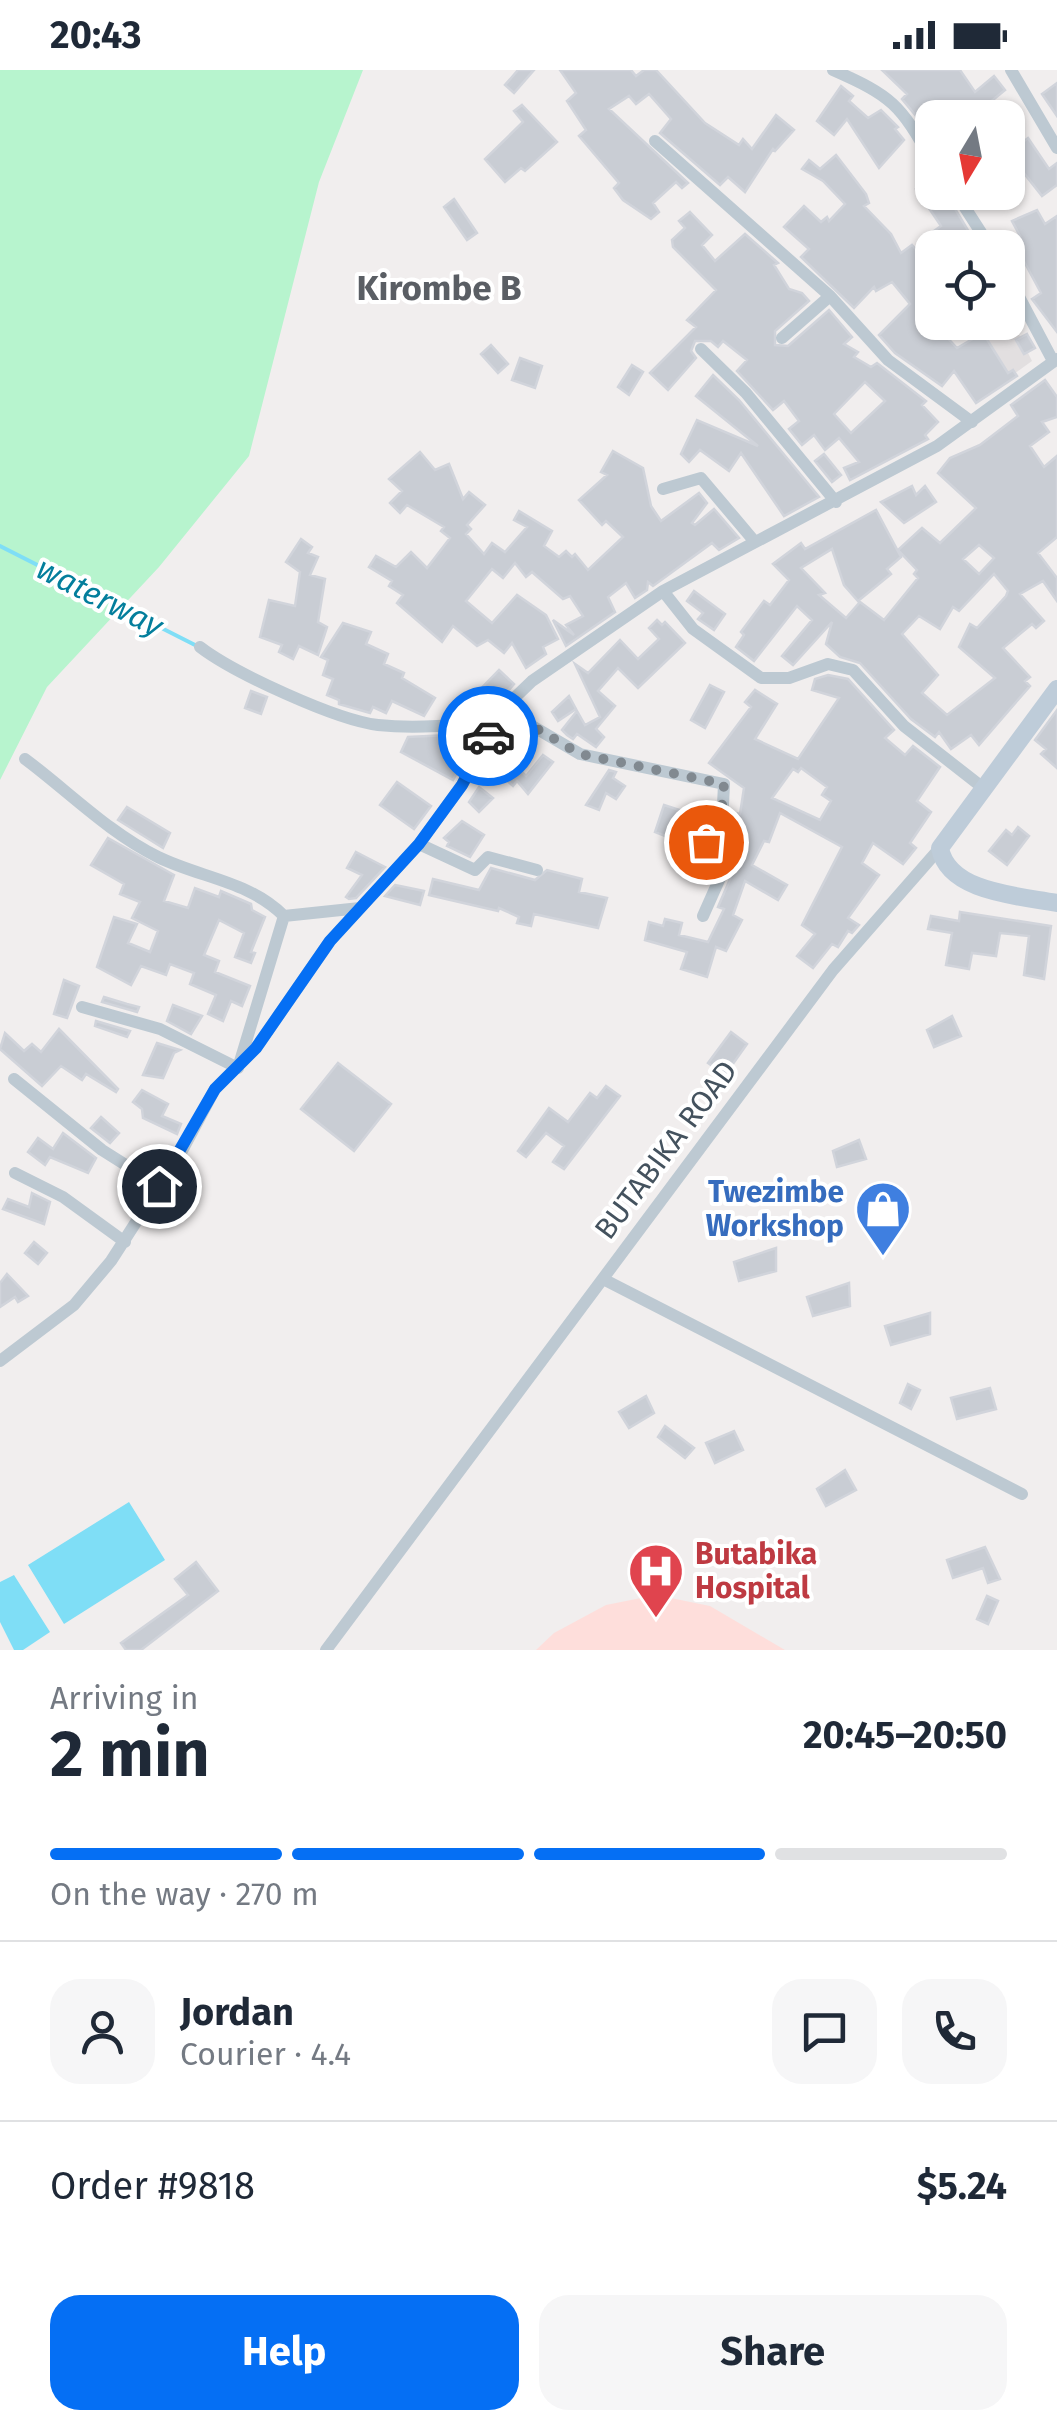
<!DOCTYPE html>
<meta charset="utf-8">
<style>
:root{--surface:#fff;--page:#f6f6f7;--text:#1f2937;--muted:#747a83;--line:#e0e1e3;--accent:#056ff4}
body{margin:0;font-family:"Fira Sans",sans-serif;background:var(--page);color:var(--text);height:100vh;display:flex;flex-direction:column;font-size:38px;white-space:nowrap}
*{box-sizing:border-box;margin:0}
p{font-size:32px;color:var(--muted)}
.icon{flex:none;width:55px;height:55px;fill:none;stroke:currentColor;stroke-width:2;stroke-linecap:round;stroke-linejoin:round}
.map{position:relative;height:1580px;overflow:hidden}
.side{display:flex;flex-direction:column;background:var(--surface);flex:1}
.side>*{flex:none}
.needle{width:65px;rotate:190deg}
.tools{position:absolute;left:915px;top:30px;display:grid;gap:20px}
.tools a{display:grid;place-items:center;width:110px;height:110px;border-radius:20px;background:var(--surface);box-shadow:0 2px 8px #0004;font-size:50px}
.pin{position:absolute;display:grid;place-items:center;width:85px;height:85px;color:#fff;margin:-42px;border:5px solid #fff;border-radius:50%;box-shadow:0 2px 10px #0007}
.courier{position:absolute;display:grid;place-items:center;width:100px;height:100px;margin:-50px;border:8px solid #056ff4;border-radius:50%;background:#fff;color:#222;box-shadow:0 2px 12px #0007}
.summary em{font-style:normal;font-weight:700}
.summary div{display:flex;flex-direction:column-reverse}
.summary{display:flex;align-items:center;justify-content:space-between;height:170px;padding:0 50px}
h1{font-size:65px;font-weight:700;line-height:75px}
.bar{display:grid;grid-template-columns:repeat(4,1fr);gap:15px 10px;align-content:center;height:120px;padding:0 50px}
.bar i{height:12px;border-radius:8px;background:var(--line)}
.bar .on{background:var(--accent)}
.bar p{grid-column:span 4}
.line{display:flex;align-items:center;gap:25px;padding:0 50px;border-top:2px solid var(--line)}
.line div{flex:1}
.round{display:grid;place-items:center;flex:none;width:105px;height:105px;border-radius:30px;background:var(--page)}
.cta{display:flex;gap:20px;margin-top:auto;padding:20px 50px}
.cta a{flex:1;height:115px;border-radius:30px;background:var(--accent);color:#fff;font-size:40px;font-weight:700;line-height:115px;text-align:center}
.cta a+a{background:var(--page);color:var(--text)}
.status{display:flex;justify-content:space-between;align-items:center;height:70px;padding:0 50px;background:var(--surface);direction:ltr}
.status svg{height:28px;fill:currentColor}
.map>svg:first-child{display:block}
.education{fill:#e2dfe0}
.medical{fill:#fededb}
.green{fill:#b7f4ce}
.water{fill:#7fdef6}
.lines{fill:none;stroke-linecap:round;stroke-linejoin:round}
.stream{stroke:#7fdef6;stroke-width:4}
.building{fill:#c9cdd4;stroke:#d1d4db;stroke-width:2.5;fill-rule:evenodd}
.minor{stroke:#bdc9d2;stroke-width:12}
.secondary{stroke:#beccd9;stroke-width:18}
.done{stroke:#818990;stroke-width:10;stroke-dasharray:0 18}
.route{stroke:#056ff4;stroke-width:12}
.labels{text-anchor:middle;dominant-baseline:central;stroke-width:8;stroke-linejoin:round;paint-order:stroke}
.street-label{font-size:30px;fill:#44525e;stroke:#fff}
.shop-label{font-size:30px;font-weight:bold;fill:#366cbe;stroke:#fff;text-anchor:end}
.health-label{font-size:30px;font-weight:bold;fill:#be3a42;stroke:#fff;text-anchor:start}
.water-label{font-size:32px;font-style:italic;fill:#037e9c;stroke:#fff}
.quarter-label{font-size:35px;font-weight:bold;fill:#5a5e64;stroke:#fff}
</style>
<div class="status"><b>20:43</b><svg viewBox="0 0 49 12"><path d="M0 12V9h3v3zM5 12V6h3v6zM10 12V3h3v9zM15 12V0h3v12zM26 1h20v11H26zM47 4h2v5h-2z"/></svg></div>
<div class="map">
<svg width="1057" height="1580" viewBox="0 0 1057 1580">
<rect width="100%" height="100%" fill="#f1eeee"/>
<path class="education" d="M1010,247L1032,291L989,322L963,281Z"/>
<path class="medical" d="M656,1525L710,1536L785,1580H536L554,1563L606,1535Z"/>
<path class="green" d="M0,0H363L319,112L249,386L159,497L47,617L0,710Z"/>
<path class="water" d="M129,1432L165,1490L64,1554L28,1495Z
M14,1505L50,1562L23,1580H14L0,1552V1512Z"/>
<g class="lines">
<path class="stream" d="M0,476L195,575"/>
</g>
<path class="building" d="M518,0H534L514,23L505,15Z
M560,0H631L636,6L644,0H656L705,53L739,75L743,69L752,79L776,45L794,60L775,81L773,79L745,122L728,107L720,115L660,63L671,49L649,24L636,34L629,26L609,39L688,113L682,118L676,112L653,133L659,142L651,149L623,130L614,118L619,113L579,66L586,60L567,31L576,23Z
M882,0H960L975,22L994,6L1005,20L971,48H924L921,52L902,29L907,24Z
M1057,13V46L1042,24Z
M841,16L853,26L849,31L868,48L881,40L898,57L895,59L904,70L879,98L847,49L834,65L817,51Z
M522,35L557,72L525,101L521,98L505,112L485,89L523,52L514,41Z
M1028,68L1049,99L1057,93V115L1042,126L1008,83L1014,70L1019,75Z
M836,85L866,124L869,133L864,136L891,164L901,183L912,175L932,197V252H958L942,262L957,278L983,263L1008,303L1013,300L1017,306L976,333L954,301L942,316L895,283L879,265L910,234L892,212L876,221L874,217L854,238L801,187L809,179L784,157L804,136L821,152L827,147L829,151L845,134L823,111L802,99L809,90L820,99Z
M932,108V122H945L969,162L950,178L934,161L941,156L916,119Z
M454,129L477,163L467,170L444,137Z
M1037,140L1045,154L1057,146V262L1032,229L1041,223L1012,169L1020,166L1012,151Z
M690,142L712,165L702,175L715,191L745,164L778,193L774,195L789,219L802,223L809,231L775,261V275L788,276L829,240L852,267L844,274L858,282L854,287L871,297L877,293L926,331L922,335L938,352L925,365L928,369L850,410L844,398L859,392L839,368L825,380L814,365L802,375L789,359L799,351L784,331L773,340L737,301L747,290L723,271L718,277L711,271H695L691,281L696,288L668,320L650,303L696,257L687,250L716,220L673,177L672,170L685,158L679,151ZM865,312L885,331L851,363L834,344Z
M1027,264L1035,278L1024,284L1016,270Z
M491,275L508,294L498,303L481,284Z
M520,288L542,296L535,318L512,310Z
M632,295L643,302L629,325L618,317Z
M713,305L739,330L819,427L784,446L741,383L729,401L700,380L689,392L681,384L697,350L758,376L696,326Z
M1045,310L1057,327V347L1042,352L1049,362L1030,376L1044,397L1057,386V467L1038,483L1057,508V531L1043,511L1020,524L1044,551L1036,558L1032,554L1003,578L1030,607L1025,611L1030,616L979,675L971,665L951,679L939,662L935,667L911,649L860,593L840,587L826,574L832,552L793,595L782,586L812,550L797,536L754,591L736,577L744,565L741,562L764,531L770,535L789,510L773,494L801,473L805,479L876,440L901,487L887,499L891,504L858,531L844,515L832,479L801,498L825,523L819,525L846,548L860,532L884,550L918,508L914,504L917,500L898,480L922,458L940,473L976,438L938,403L950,388L980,375L1018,346L1011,335ZM979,475L994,488L979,504L963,489ZM994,504L1008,521L1006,526L977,558L970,554L959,577L995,608L947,645L922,623L938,605L902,564L919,546L940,559L953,537L959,541Z
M613,381L643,398L651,436L661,451L699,423L707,433L692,453L695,455L714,439L739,468L719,480L712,473L653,516L648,512L647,520L635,528L626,513L608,527L615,542L566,576L553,550L574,565L566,555L583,546L570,526L563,529L532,502L526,507L515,493L503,508L492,499L466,531L492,553L517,525L546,545L558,569L543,577L546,584L526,598L512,573L504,583L488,570L477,576L453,556L442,572L397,533L403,525L389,516L392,511L369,497L376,486L396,497L411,482L427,498L450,468L441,461L444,457L407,435L400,443L390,433L402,421L389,409L420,382L435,400L449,394L463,429L469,422L485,435L467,455L471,459L466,464L484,484L492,473L505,482L527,457L514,450L519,441L552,461L544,476L559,487L566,481L572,487L575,484L588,500L623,467L606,451L602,455L579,430L607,405L601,402Z
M824,384L841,405L832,412L815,391Z
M912,416L916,425L925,416L936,432L904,453L881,432Z
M301,469L312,477L308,483L318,487L310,505L325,509L318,552L327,557L318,585L299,576L293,589L279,582L282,575L260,567L269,530L295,536L300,502L286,492Z
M694,521L725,544L714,560L698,549L703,543L687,531Z
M657,550L662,555L665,552L685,573L638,618L618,598L598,621L615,636L596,659L604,667L596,677L577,664L573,669L567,665L562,660L577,641L585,655L600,647L575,594L588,603L620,570L638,589L659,569L649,558Z
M343,553L371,562L366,574L388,584L384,594L404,603L402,608L435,628L424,646L392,631L386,643L373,637L370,643L339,634V630L327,625L333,609L323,605L328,590L321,587Z
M499,600L514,614L490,641L470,643L462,638Z
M828,605L848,609L894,660L885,668L905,685L913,676L940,697L917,731L931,742L910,773L916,778L903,794L873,773L862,793L879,805L848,848L859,855L852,863L848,861L838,877L832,874L813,898L797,886L815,864L802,855L842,777L780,743L769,772L764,771L752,795L787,815L778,830L745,811L733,845L742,850L726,881L716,877L707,907L681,899L687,882L645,870L649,852L663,856L665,849L682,853L679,865L708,872L724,839L718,837L742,781L720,767L731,742L740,744L744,718L709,693L751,637L745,632L755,620L777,634L755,669L798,689L839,628L812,620L815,609ZM801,698L827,717L822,725L831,731L820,750L772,728L793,699L798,702Z
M710,615L724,622L705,658L691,650Z
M251,621L267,627L261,644L245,638Z
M569,626L576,639L558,651L552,642Z
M1057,640V698L1041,684L1046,679L1035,670Z
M479,663L453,710L401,682L408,667L449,665L456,670L459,664Z
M543,685L553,692L528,724L517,711L513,716L502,706L510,690L526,706Z
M609,700L616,702L613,708L625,716L616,729L606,723L599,740L586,735Z
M397,712L431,736L414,759L380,735Z
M479,717L493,728L479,742L469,732Z
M664,735L692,744L683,773L655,762Z
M127,737L170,763L163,778L118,750Z
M462,751L484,765L470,787L447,776L449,772L444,768Z
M1018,757L1029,766L1007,795L989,781L1006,760L1012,765Z
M108,768L174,805L164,831L188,838L195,818L219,827L221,821L251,834L252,840L265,847L251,882L255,883L251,893L235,887L244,863L219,850L204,885L219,891L215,902L250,916L242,936L231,931L223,951L208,944L216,925L190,914L194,903L170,894L166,905L141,896L131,915L97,897L114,847L137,854L128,873L150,882L158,861L132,848L140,832L120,824L124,814L91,795Z
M356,782L385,797L356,828L349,829L346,827L362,805L347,798Z
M491,798L535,810L547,800L582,809L579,822L607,828L598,858L534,844L531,856L517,853L519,847L499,838L498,841L429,825L433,809L479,820Z
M395,815L424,821L420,835L385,826Z
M960,842L1051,856L1044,909L1024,905L1029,866L1000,863L996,886L972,883L969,899L946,895L952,863L928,859L931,846L959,851Z
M64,910L79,916L67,948L54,944Z
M104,927L127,934L139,937L137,942L102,932Z
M173,935L202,946L191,964L167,951Z
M952,946L961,966L934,977L927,960Z
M96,951L130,961L127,967L95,956Z
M59,959L118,1019L116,1022L86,1004L82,1010L61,996L42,1016L0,979L5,963L24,981L32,974L41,982Z
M731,962L747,974L725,1005L708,993Z
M157,973L180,980L174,983L163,1008L143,1005Z
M338,993L391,1034L354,1081L301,1039Z
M606,1016L620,1026L564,1099L553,1092L564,1076L546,1063L526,1087L518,1081L549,1038L568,1052L590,1023L597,1028Z
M142,1020L168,1034L162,1046L181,1054L177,1064L143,1048L142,1039L133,1032Z
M101,1047L119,1063L110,1073L91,1058Z
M63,1063L96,1088L88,1103L50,1087L45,1095L28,1082L38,1068L53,1079Z
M859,1070L866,1089L837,1097L833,1081Z
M32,1123L50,1132L44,1154L3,1139L8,1129L29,1137Z
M34,1172L47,1183L38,1194L25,1183Z
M776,1178V1201L739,1211L734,1192Z
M7,1204L28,1226L18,1232L15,1227L0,1237V1213Z
M849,1213L850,1236L813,1246L807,1227Z
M930,1243V1264L891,1275L885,1256Z
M908,1314L920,1320L911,1339L900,1333Z
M990,1318L996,1339L957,1349L951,1328Z
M646,1326L654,1343L629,1358L619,1342Z
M665,1356L694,1378L685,1388L658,1367Z
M734,1361L743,1380L715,1393L706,1373Z
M845,1400L856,1420L826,1436L817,1419Z
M985,1477L1000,1509L988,1513L983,1498L953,1508L947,1490Z
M196,1492L218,1521L141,1580H126L121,1573L188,1525L175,1509Z
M987,1526L998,1531L988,1554L977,1549Z"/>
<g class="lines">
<path class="minor" d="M833,0C892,26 900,34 932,91
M1011,0L1057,78
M655,71L830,226L888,290L972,352
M955,122L991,178
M1008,206L1053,291
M782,268L830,226
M701,279L746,323L836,432
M663,419L701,408L755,472
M663,521L693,559L761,608H789L828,594L853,600L904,656L982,717
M200,577C234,603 336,650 378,655C417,659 457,655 495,651
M503,639L580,684L724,714L723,735L706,772L731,783L703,846
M25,689C68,721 109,763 158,787C201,808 249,811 284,846L360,838
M419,774L475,800L488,787L537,800
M82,937L160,959L238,998L284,846
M14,1009L102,1080L159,1116
M15,1103L63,1127L125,1172
M603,1209L1022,1424
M0,1291L74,1235L111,1191L183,1079L215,1019L256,978L330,871L419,774L462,715L503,639L532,611L663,521L937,376L1057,289
M326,1580L833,900L940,778"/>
<path class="secondary" d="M1057,619L940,778C948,823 1021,826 1057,833"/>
</g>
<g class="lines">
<path class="done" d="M488,666L503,639L580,684L724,714L722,735L706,772"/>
<path class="route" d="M159,1116L215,1019L256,978L330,871L419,774L462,715L488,666"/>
</g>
<defs>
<g id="shop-pin" transform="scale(2.875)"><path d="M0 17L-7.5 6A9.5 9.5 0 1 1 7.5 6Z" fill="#3f7fe0" stroke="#fff"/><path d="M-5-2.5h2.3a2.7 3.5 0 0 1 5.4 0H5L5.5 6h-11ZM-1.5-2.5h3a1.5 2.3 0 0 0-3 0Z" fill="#fff"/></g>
<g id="hospital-pin" transform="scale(2.875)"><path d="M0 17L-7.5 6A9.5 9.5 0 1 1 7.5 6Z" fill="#e0444e" stroke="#fff"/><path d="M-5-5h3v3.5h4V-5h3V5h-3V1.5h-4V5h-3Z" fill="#fff"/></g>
</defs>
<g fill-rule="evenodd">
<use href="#shop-pin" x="883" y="1139"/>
<use href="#hospital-pin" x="656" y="1501"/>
</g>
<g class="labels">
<g class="street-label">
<text transform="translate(666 1080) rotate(-53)">BUTABIKA ROAD</text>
</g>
<g class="shop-label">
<text x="844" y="1122">Twezimbe<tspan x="844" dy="34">Workshop</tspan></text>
</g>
<g class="health-label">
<text x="695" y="1484">Butabika<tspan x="695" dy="34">Hospital</tspan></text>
</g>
<g class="water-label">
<text transform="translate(100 527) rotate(27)">waterway</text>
</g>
<g class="quarter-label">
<text x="439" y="218">Kirombe B</text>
</g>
</g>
</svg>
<div class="tools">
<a><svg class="needle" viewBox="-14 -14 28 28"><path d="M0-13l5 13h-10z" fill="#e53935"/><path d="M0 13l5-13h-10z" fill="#747a83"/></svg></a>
<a><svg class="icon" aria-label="locate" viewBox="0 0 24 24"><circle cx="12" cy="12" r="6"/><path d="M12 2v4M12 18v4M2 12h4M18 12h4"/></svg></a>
</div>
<div class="pin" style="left:706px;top:772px;background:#ea580c"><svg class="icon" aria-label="bag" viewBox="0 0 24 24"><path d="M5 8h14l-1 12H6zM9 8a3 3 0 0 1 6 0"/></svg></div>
<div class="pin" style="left:159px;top:1116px;background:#1f2937"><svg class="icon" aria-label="home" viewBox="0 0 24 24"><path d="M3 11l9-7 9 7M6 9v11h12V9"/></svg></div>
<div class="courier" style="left:488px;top:666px"><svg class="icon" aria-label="car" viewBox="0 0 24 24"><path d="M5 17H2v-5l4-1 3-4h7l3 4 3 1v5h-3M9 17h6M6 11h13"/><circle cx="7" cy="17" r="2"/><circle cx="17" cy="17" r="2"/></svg></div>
</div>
<section class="side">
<div class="summary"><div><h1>2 min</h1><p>Arriving in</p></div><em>20:45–20:50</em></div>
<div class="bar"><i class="on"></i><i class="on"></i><i class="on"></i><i></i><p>On the way · 270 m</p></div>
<div class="line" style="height:180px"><a class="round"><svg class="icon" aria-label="person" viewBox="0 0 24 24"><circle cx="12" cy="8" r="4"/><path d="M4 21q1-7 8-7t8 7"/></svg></a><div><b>Jordan</b><p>Courier · 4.4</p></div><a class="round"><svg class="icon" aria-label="chat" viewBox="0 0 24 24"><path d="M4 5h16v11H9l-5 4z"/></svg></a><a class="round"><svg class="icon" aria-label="phone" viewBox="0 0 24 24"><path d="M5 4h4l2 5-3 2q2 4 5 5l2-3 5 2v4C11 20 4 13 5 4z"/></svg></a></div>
<div class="line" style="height:130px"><div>Order #9818</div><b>$5.24</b></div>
<div class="cta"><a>Help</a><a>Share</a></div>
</section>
